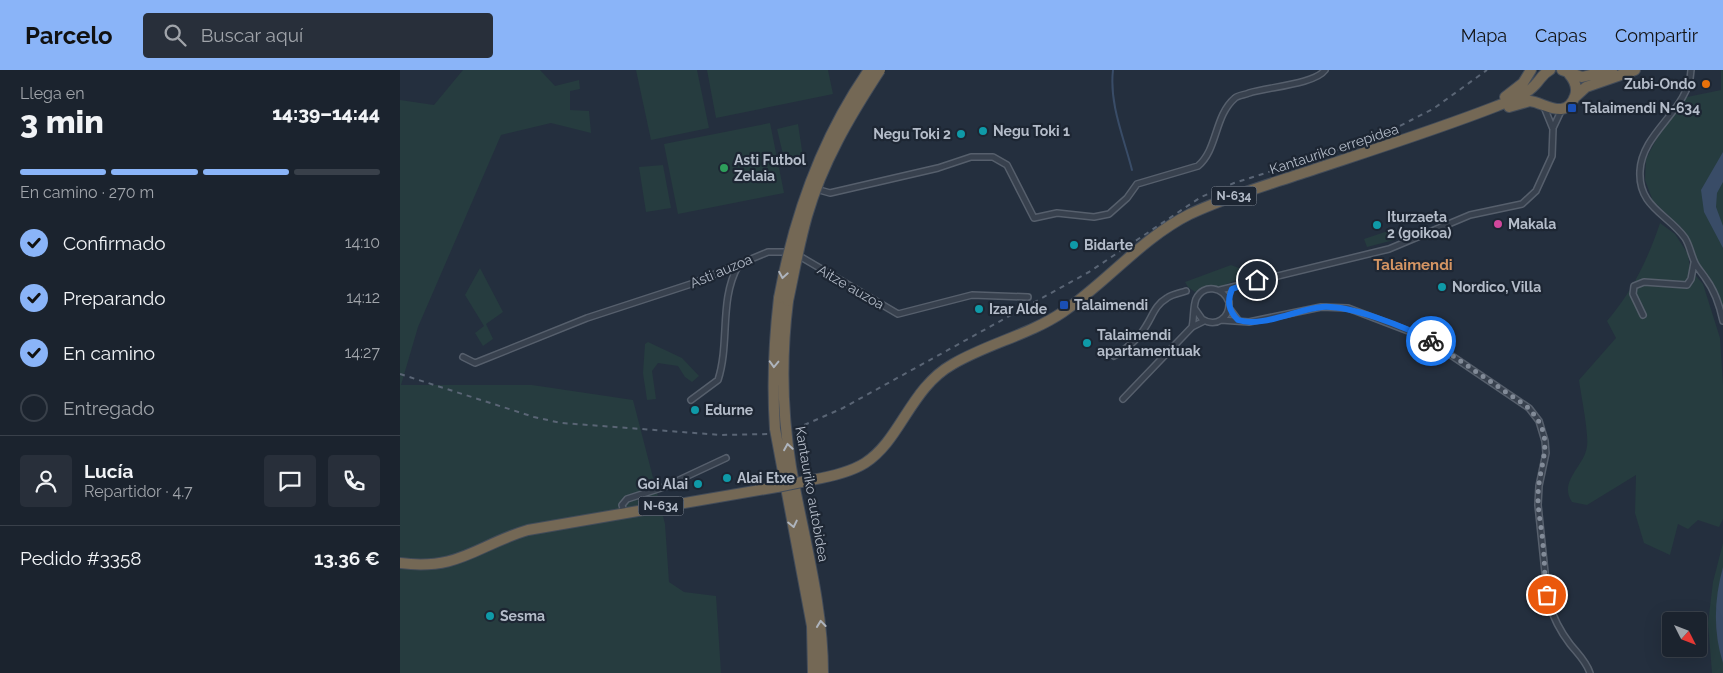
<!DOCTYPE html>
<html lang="es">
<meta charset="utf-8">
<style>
:root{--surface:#1b232e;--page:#282f3a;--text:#f1f3f6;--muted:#a0a4aa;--line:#39404a;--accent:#8ab4f8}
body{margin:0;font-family:Raleway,sans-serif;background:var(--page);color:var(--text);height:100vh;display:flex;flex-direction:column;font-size:19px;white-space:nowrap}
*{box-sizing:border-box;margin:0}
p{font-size:16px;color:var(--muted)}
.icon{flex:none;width:28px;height:28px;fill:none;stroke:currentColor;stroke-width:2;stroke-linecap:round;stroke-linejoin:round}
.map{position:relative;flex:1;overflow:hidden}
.drawer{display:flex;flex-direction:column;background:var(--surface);width:400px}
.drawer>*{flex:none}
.needle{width:32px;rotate:132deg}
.controls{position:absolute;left:1262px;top:542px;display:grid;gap:10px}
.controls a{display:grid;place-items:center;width:45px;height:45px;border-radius:5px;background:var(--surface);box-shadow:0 5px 20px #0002,0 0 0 1px var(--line);font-size:25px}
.pin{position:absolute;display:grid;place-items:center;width:42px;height:42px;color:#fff;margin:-21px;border:2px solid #fff;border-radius:50%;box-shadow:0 1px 5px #0007}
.courier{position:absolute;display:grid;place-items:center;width:50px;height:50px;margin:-25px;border:4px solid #1a73e8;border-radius:50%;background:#fff;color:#222;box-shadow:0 1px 6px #0007}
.overview em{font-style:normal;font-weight:800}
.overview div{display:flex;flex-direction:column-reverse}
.overview{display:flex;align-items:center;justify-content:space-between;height:85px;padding:0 20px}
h1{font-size:32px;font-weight:800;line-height:38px}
.bar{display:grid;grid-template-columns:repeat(4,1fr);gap:8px 5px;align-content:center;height:60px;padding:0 20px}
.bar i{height:6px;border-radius:4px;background:var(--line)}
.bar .current{background:var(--accent)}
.bar p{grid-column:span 4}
.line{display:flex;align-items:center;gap:12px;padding:0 20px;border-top:1px solid var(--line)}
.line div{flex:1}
.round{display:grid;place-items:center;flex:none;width:52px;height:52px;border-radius:5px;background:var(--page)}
ol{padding:0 20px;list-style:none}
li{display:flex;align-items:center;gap:15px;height:55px}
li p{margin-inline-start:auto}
li .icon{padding:5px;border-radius:50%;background:var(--accent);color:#111;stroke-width:4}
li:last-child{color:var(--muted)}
li i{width:28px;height:28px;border:2px solid var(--line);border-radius:50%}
header{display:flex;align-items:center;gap:30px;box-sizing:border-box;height:70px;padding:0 25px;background:var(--accent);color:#111}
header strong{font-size:24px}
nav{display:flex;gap:28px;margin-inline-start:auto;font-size:18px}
.search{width:350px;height:45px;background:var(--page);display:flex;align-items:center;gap:12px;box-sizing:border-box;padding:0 18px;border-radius:5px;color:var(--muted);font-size:19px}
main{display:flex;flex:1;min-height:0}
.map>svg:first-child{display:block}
.green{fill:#263c3f}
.water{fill:#394c67}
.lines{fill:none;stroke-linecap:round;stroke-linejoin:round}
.stream{stroke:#394c67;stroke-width:2}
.street-casing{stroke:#565f6c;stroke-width:8}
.highway-casing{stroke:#434c59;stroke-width:12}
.street{stroke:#38414e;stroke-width:5}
.highway{stroke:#746855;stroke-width:10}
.rail{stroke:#5a6575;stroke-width:2;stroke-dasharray:5 5;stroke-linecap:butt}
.highway-bridge-casing{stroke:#434c59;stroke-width:12;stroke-linecap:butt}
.highway-bridge{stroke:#746855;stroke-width:10}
.oneway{stroke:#aeb4bd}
.done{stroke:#828b98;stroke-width:5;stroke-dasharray:0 9}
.route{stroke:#1a73e8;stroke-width:6}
.food-dot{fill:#e8710a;stroke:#1d2633;stroke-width:2}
.transit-dot{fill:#1a4fb4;stroke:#1d2633;stroke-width:2}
.culture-dot{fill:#0f9aa8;stroke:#1d2633;stroke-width:2}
.leisure-dot{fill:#2e9e5b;stroke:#1d2633;stroke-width:2}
.hotel-dot{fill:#d1479c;stroke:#1d2633;stroke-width:2}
.labels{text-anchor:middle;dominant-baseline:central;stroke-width:4.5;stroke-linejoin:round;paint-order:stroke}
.shield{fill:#1d2633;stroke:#878f9c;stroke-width:1}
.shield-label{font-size:12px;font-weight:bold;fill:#b4bcc9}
.poi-label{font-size:14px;font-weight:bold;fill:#b4bcc9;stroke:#1d2633;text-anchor:start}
.street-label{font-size:14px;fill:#b4bcc9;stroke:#1d2633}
.neighbourhood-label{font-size:15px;font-weight:bold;fill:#d59563;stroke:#1d2633}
</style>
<header>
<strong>Parcelo</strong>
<div class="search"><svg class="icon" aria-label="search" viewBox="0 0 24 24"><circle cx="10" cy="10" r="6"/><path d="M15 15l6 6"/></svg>Buscar aquí</div>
<nav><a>Mapa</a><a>Capas</a><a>Compartir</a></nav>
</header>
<main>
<section class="drawer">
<div class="overview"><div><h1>3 min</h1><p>Llega en</p></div><em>14:39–14:44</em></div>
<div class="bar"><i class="current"></i><i class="current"></i><i class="current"></i><i></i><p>En camino · 270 m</p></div>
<ol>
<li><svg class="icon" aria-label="check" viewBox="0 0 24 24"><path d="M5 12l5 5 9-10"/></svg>Confirmado<p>14:10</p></li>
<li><svg class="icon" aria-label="check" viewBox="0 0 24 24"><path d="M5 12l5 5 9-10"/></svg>Preparando<p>14:12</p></li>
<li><svg class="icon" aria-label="check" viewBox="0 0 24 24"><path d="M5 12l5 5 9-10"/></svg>En camino<p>14:27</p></li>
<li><i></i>Entregado</li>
</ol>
<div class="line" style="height:90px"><a class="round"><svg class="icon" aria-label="person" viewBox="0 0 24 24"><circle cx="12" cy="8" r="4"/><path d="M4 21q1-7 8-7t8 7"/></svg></a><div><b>Lucía</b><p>Repartidor · 4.7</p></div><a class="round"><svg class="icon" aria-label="chat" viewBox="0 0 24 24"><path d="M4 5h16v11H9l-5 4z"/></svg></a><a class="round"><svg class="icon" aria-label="phone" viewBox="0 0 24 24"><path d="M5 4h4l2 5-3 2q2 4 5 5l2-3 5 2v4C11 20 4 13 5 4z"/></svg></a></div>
<div class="line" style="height:65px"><div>Pedido #3358</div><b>13.36 €</b></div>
</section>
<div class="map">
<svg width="1323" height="603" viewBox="0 0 1323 603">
<rect width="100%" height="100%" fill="#242f3e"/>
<path class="green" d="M63,0H140L155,16L179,10L180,19L170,21V40L189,41L191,63L151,53L101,65L18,257L1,315H132L233,330L265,454L269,512L284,522L316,526L321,603H0V30L34,35Z
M236,0H297L309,58L251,70Z
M307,0H428L433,24L316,48Z
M1321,0H1323V241L1312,212L1299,194L1282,158L1253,131L1245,110L1246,89L1257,68L1287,27L1321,20Z
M370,53L384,123L278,144L264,74Z
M398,54L403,87L385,93L377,59Z
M263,95L271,138L246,142L239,97Z
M1260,153L1275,164L1288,184L1290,199L1303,214L1320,268L1323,315V449L1319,457L1298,450L1288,459L1278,454L1270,485L1244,473L1235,443L1236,405L1187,435L1172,432C1158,411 1185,396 1187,376C1189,363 1181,325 1179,310L1216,268L1207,251C1232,222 1248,189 1260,153Z
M991,160L994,170L967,177L964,169Z
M831,195L852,203L820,217L807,216L795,222L788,217L785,212Z
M80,198L103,242L86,254L93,269L83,276L75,263L84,256L65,225Z
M248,272L282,288L299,306L292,312L285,307L278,296L258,293L252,301L256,329L247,330L243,303L245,274Z
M1323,473V603H1312L1308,553L1313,512Z"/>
<path class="water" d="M1323,82V112L1317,123L1316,137L1323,156V178L1304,142L1301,120Z
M1323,497V593C1313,561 1314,530 1323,497Z"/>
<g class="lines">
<path class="stream" d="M713,0C709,34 724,68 732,100"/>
<g class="street-casing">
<path id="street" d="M1291,0C1289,41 1242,61 1240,101C1238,137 1268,144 1285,168C1290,176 1291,185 1295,193C1298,199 1303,204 1306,209C1315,221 1320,237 1323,251
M1153,58L1162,39
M416,119L430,123L538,98L571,87H593L607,95L634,148L657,143L694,147L709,144L727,128L737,114L798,96C818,79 814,46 835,28C838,25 845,25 849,23C868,17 915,14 925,0
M396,184L498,244L572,225L628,227
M820,220L989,179L1070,145L1122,134L1136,121L1152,86L1153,59L1144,37
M829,238L838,250
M1243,245L1233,224L1234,216L1244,212L1287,215L1291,209L1294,193
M821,250L849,252L921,237L948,238L1024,267L1129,338L1139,351L1145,371L1146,383L1139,416L1138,435L1148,531C1153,547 1160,561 1170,574C1177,583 1186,591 1190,603
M792,257C794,249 793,237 796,229C804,213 823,217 829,232C830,248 816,258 802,249L795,239
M714,286C726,280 739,268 746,256C753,245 755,235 767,228C772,224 780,223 786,221
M63,287L75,293L187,248L291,214L368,182H390
M723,329L792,257L804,251
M291,330L318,310C330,273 319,230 338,196
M224,442L222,435L227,429L264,417L326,388"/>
</g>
<g class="highway-casing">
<path id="highway" d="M1162,0L1182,7L1212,0
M1105,27L1123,13L1131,0
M1174,28L1186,17L1235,0
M1109,37L1130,31C1145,33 1166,51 1175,26C1178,18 1175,11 1169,4
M379,228C374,271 372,315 375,359L412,556L413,603
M388,231C381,287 382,342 391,397C403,466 423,533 423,603
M411,410C429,407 449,403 465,393C501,370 510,318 553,294C589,273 629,265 663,242C707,212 742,168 790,144C826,127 864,116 900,104C966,82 1033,61 1097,36C1110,31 1126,25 1135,15C1141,9 1142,4 1150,0
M0,493C59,501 77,475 128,460L377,417"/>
</g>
<use href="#street" class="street"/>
<use href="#highway" class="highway"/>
<path class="rail" d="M0,304L134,347L161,353L321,365L370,364
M395,359L443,338L689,202L801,127L834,113L976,68L1033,39L1087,0"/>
<g class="highway-bridge-casing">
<path id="highway-bridge" d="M379,228C394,146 421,69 469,0
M388,231C394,203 399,174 407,146C422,93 450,46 480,0
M377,417L411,410"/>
</g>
<use href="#highway-bridge" class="highway-bridge"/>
</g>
<defs><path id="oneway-chevron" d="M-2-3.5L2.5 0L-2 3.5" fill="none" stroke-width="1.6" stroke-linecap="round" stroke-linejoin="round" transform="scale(1.25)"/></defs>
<g class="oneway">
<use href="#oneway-chevron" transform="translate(383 205) rotate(100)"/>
<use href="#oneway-chevron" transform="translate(374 294) rotate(92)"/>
<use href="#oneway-chevron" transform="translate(388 377) rotate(-99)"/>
<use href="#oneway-chevron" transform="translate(393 454) rotate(78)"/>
<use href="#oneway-chevron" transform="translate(421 554) rotate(-96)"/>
</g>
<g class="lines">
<path class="done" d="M1031,271L1125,335C1160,367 1138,391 1138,428C1138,444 1142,459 1143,475C1145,491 1144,508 1147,525"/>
<path class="route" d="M857,210L832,219C827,231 828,240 838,250C862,258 897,239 922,237C950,235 1006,257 1031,271"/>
</g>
<circle class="food-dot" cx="1306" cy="14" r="5"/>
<g class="transit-dot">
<rect x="1167" y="33" width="10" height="10" rx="2.5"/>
<rect x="659" y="230" width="10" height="10" rx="2.5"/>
</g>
<g class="culture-dot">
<circle cx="583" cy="61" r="5"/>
<circle cx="561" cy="64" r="5"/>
<circle cx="977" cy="155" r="5"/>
<circle cx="674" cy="175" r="5"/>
<circle cx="1042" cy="217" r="5"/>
<circle cx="579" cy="239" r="5"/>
<circle cx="687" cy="273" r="5"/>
<circle cx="295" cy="340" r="5"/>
<circle cx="327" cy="408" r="5"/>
<circle cx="298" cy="414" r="5"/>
<circle cx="90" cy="546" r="5"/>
</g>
<circle class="leisure-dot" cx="324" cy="98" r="5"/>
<circle class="hotel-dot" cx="1098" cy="154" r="5"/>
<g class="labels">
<g class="shield">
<rect x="811.5" y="116.5" width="45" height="19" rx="4"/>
<rect x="238.5" y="426.5" width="45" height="19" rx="4"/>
</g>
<g class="shield-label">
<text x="834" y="126">N-634</text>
<text x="261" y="436">N-634</text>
</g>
<g class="poi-label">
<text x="1296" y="14" text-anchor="end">Zubi-Ondo</text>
<text x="1182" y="38">Talaimendi N-634</text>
<text x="593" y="61">Negu Toki 1</text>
<text x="551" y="64" text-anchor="end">Negu Toki 2</text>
<text x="334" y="90">Asti Futbol<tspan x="334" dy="16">Zelaia</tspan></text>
<text x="987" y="147">Iturzaeta<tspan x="987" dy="16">2 (goikoa)</tspan></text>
<text x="1108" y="154">Makala</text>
<text x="684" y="175">Bidarte</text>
<text x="1052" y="217">Nordico, Villa</text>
<text x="674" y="235">Talaimendi</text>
<text x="589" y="239">Izar Alde</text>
<text x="697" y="265">Talaimendi<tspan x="697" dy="16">apartamentuak</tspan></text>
<text x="305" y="340">Edurne</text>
<text x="337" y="408">Alai Etxe</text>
<text x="288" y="414" text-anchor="end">Goi Alai</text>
<text x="100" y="546">Sesma</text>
</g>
<g class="street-label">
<text transform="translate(934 79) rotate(-18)">Kantauriko errepidea</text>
<text transform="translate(321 201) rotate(-23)">Asti auzoa</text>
<text transform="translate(451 217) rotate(30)">Aitze auzoa</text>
<text transform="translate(412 424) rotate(80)">Kantauriko autobidea</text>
</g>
<g class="neighbourhood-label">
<text x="1013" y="195">Talaimendi</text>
</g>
</g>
</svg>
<div class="controls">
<a><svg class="needle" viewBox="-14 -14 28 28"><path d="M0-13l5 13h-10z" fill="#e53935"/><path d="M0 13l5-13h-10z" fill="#a0a4aa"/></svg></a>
</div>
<div class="pin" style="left:1147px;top:525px;background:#ea580c"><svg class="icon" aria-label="bag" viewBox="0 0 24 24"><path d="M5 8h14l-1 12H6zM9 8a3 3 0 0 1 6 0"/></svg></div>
<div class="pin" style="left:857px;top:210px;background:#1f2937"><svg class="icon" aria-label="home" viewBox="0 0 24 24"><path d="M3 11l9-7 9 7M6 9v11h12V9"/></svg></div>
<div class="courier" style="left:1031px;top:271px"><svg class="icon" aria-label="bike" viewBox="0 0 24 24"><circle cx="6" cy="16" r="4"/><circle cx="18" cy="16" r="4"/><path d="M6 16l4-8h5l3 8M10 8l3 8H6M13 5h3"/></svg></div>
</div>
</main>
